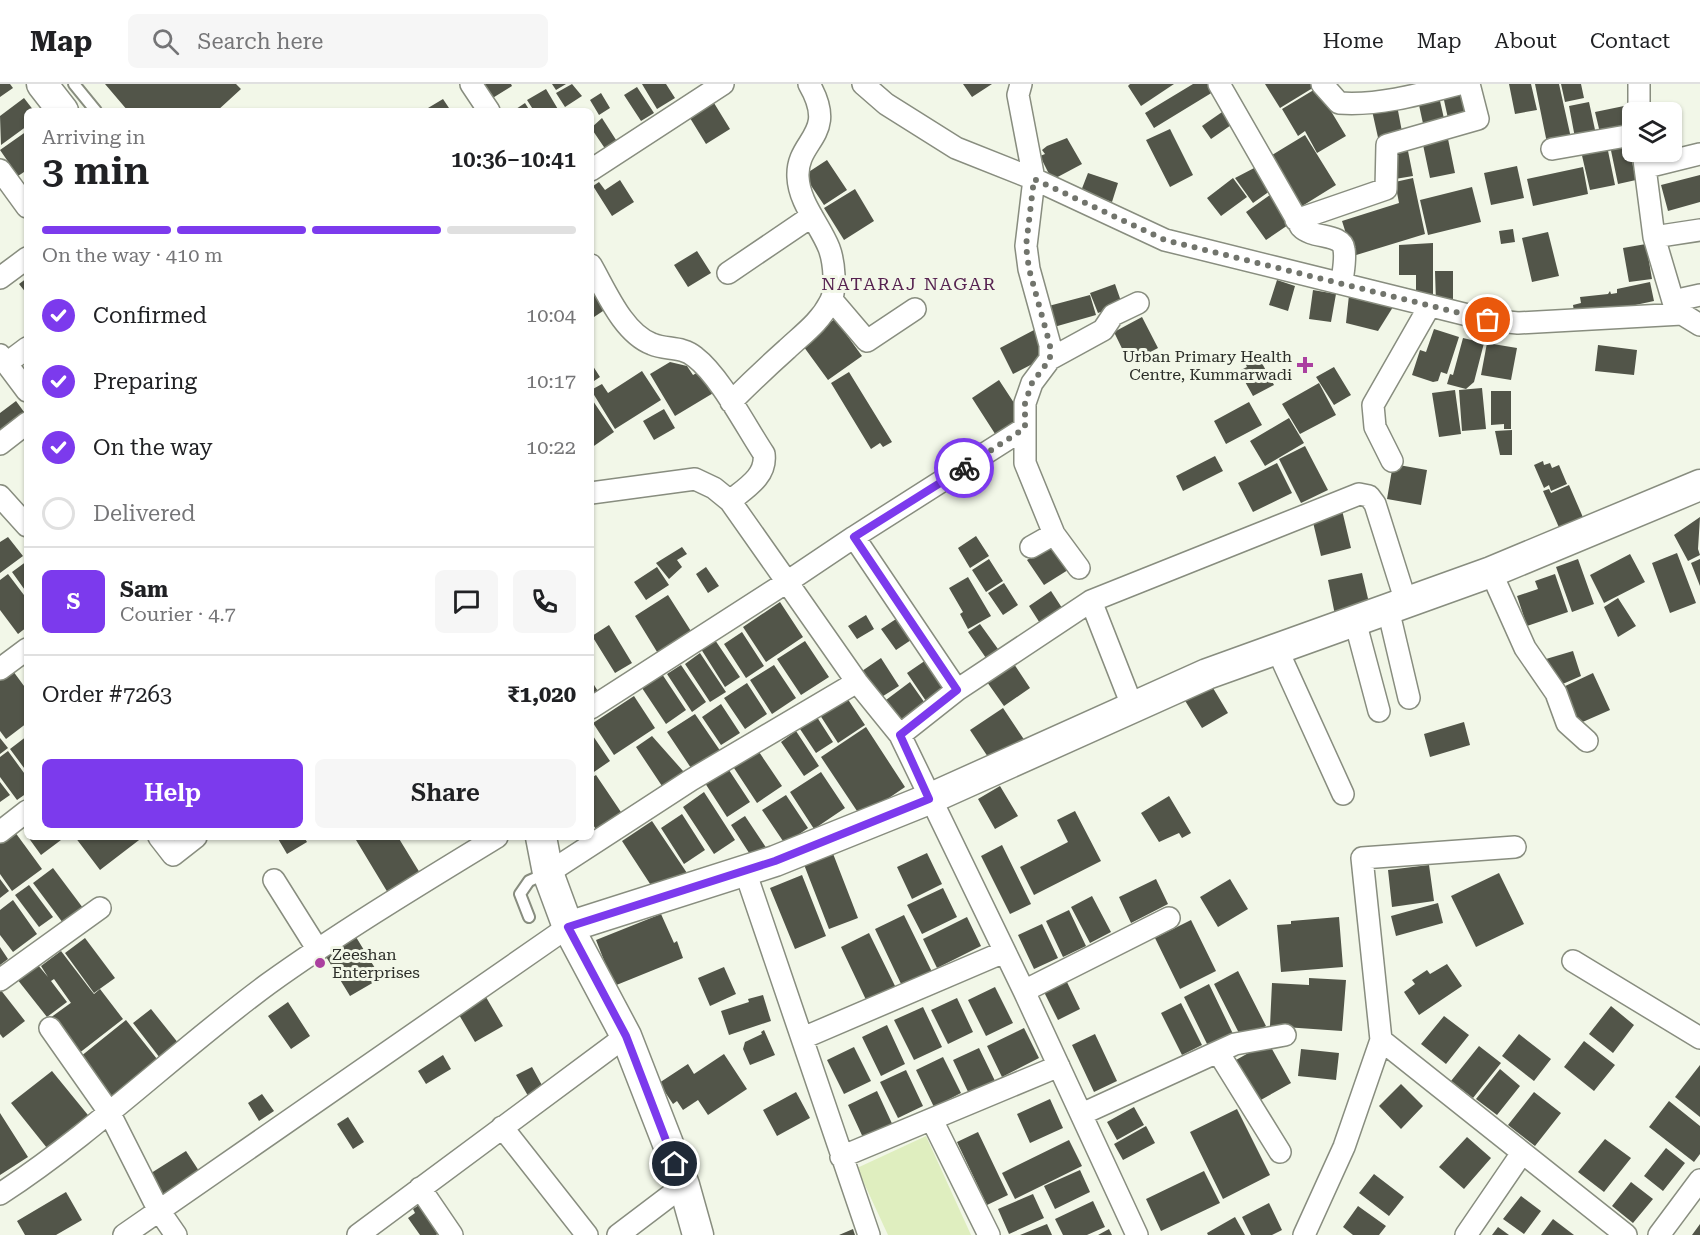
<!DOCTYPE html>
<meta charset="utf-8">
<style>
:root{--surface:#fff;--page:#f6f6f6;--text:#202124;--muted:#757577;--line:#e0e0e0;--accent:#7c3aed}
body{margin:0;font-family:"Roboto Serif",serif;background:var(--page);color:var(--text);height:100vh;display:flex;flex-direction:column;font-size:22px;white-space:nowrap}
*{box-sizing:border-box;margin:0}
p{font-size:20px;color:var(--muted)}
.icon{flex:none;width:33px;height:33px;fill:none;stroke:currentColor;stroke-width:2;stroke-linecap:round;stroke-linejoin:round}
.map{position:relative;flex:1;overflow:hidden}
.panel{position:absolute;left:24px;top:24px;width:570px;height:732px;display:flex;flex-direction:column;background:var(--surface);border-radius:9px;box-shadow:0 2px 4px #0004}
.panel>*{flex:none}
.controls{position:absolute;left:1622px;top:18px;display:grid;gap:12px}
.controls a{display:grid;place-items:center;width:60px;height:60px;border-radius:9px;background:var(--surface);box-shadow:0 2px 4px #0004;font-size:30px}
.pin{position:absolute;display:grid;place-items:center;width:51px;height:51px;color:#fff;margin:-26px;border:3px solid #fff;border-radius:50%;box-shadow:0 2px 6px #0007}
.courier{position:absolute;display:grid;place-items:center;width:60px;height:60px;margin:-30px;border:4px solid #7c3aed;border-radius:50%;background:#fff;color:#222;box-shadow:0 2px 8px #0007}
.overview em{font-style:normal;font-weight:600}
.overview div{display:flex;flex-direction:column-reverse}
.overview{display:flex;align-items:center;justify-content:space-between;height:102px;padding:0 18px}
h1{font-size:39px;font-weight:600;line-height:45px}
.bar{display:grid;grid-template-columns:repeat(4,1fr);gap:9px 6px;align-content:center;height:72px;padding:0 18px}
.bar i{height:8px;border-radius:4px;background:var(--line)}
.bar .selected{background:var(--accent)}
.bar p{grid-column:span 4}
.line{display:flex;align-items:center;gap:15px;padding:0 18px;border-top:2px solid var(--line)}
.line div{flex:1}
.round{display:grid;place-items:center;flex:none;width:63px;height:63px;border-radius:9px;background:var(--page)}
ol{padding:0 18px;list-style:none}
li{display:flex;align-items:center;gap:18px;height:66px}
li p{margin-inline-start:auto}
li .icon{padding:6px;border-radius:50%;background:var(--accent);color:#fff;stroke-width:4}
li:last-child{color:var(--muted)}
li i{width:33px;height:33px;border:3px solid var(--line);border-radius:50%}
.action{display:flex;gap:12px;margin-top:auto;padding:12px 18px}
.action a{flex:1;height:69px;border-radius:9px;background:var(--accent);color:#fff;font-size:24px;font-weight:600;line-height:69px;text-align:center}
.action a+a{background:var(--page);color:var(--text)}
header{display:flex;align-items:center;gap:36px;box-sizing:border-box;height:84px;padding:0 30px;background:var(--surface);border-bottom:2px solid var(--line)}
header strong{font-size:28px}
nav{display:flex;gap:33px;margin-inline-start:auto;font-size:21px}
.search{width:420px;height:54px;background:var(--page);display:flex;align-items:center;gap:15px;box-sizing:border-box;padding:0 21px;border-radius:9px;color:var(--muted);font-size:22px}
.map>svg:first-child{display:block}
.green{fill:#dfeebf}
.building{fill:#525549}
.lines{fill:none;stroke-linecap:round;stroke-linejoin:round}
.lane-casing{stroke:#888d7f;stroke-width:14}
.street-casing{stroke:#888d7f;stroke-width:24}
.secondary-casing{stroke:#888d7f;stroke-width:33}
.lane{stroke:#fff;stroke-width:10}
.street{stroke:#fff;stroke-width:21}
.secondary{stroke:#fff;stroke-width:30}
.done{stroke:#71746c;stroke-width:6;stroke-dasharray:0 10.8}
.route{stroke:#7c3aed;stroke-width:8}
.poi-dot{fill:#ab40a0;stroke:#f2f7e8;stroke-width:2}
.labels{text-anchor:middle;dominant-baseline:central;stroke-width:6;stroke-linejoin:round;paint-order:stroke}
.poi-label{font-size:16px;fill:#2c2e29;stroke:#f2f7e8;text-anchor:end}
.neighbourhood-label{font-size:18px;letter-spacing:1.5px;fill:#562250;stroke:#f2f7e8}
</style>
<header>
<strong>Map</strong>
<div class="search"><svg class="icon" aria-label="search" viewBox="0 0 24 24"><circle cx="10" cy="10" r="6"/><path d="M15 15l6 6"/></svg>Search here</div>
<nav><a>Home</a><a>Map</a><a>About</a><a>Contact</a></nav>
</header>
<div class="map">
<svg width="1700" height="1151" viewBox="0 0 1700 1151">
<rect width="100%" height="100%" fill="#f2f7e8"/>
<path class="green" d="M926,1052L971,1151H888L857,1084Z"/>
<path class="building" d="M0,0H10L13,4L0,13Z
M105,0H236L241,5L217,27H128Z
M482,0H511L512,2L491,15Z
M552,0H566L556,6Z
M572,0L582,12L565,23L556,9Z
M642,0H666L675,14L657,25Z
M963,0H992L972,13Z
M1130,0H1174L1141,22L1128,2Z
M1193,0H1208L1213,8L1154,44L1145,29Z
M1265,0H1315L1316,2L1280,24Z
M1509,0H1531L1537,26L1515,30Z
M1535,0H1559L1571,54L1547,59Z
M1561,0H1581L1584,14L1565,18Z
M1467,2L1474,33L1449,39L1442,7Z
M637,3L654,29L641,37L624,11Z
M1317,4L1346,52L1317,69L1305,47L1298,52L1282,25Z
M546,5L559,27H534L527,16Z
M1438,8L1445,39L1424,44L1417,12Z
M601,9L610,24L599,31L590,16Z
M24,14L34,27H27V42L1,61L0,32Z
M443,15L451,27H430L428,24Z
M1396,16L1403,53L1379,58L1371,22Z
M1589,18L1597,55L1576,59L1569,22Z
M525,19L530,27H513Z
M714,19L730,45L706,60L690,34Z
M1624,22L1630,47L1601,53L1595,28Z
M1225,26L1234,39L1211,55L1202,42Z
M602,34L618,59L606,66L591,44Z
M1170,45L1193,91L1170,103L1146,56Z
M27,47V86L18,92L0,66Z
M1447,50L1455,89L1430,94L1422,56Z
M1305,51L1336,101L1299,124L1267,74Z
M1067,54L1082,80L1052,96L1040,72L1045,70L1042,66L1047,62Z
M1627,54L1636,96L1618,100L1609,57Z
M1606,57L1615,101L1590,106L1580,63Z
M1407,62L1413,92L1395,95L1389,66Z
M827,76L847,106L824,121L804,91Z
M1258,82L1274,104L1253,119L1235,94Z
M1517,82L1524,114L1491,121L1484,89Z
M1583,83L1588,110L1533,122L1527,95Z
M1088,89L1118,99L1112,118L1081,107Z
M1700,91V118L1668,127L1661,101Z
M1233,94L1247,113L1221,132L1207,114Z
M1413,94L1425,150L1353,172L1342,137L1399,119L1395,98Z
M620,96L634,118L612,132L593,102L599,98L605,106Z
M1472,103L1481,138L1428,151L1420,116Z
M855,105L874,137L844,156L824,124Z
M1274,108L1294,137L1266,156L1246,128Z
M1513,145L1515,158L1501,160L1499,147Z
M1548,148L1559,192L1532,198L1522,154Z
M1433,159V217H1416V191H1399V161Z
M1646,160L1652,195L1629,198L1623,164Z
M697,167L711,189L688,203L674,181Z
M1435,187H1453V219H1436Z
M27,194V210L19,200Z
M1277,196L1295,202L1288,227L1269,221Z
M1650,198L1654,217L1575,234L1573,221L1581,219L1580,213L1608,210L1610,207L1611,210L1617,209V205Z
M1115,200L1122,220L1098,229L1090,209Z
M1313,206L1336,210L1331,238L1309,235Z
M596,210L606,225L591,235V213Z
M1090,211L1096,231L1047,245L1041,224Z
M1349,211L1393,223L1378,247L1346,239Z
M1142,233L1158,264L1129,279L1114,248Z
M835,235L862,272L828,296L801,259Z
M1434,245L1459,253L1447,290L1441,288L1438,297L1433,298L1412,291L1420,266L1426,268Z
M1034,246L1048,272L1013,290L1000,264Z
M1463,254L1484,259L1474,298L1466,305L1447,300L1450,290L1453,291Z
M1487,259L1517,264L1511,296L1481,291Z
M1598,261L1637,266L1634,291L1595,287Z
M1258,272L1274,301L1253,312L1239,287L1247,283L1245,279Z
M670,278L687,282L693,291L702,286L715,308L675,332L650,290Z
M591,279L600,293L591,299Z
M1334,283L1351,311L1334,321L1316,293Z
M642,287L661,316L615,345L591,306L602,300L608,309Z
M849,288L892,358L883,363L880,359L871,365L831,299Z
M999,296L1020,328L1016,344L999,356L972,314Z
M1319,299L1336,331L1300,350L1282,320Z
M1482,304L1486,345L1462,347L1459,306Z
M1455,306L1461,350L1439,353L1432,309Z
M1491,307H1511V345H1504V340L1491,341Z
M591,314L614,348L591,364Z
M16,317L27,332L0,355V329Z
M1249,318L1262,341L1226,360L1214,337Z
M664,325L675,344L654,356L643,337Z
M1289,334L1304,359L1265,382L1250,357Z
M1512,346V371H1500L1495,347Z
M1305,362L1328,406L1301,419L1279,375Z
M1215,372L1223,387L1183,407L1176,392Z
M1543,377L1544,381L1550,379L1552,384L1559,381L1567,400L1551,407L1549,401L1544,404L1534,381Z
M1277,379L1292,409L1253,428L1238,399Z
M1393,380L1427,386L1421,421L1387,415Z
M1569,401L1585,438L1561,448L1543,407L1549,405L1551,409Z
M1342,426L1351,464L1321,472L1312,434Z
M1700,433L1698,465L1700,471L1688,477L1674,451Z
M976,452L989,472L970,484L958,464Z
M8,453L23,472L0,489V458Z
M1052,460L1068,486L1044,501L1027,476Z
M682,463L687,470L677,476L682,483L669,495L656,479Z
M1677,469L1696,519L1670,529L1652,479Z
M1630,470L1645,498L1604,519L1590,491Z
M989,475L1003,497L986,508L972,486Z
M1578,475L1594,520L1572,528L1556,483Z
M1700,475V502L1691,479Z
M27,477V509L12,488Z
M657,483L669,501L646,516L634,498Z
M706,483L719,502L708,509L696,490Z
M1362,489L1370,523L1335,531L1328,496Z
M8,490L27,515V543L18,550L0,526V496Z
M1555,490L1568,528L1527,542L1517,512L1538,505L1535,497Z
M968,493L991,532L968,545L960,530L963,528L949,504Z
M1004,499L1018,521L1003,531L988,509Z
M1051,507L1066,530L1043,544L1029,522Z
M668,511L696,555L662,576L635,532Z
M1618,514L1636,542L1618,553L1604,523Z
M780,518L803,553L766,578L743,543Z
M866,531L874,545L857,555L848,542Z
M899,533L914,554L896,566L881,545Z
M980,540L998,565L986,574L968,548Z
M609,541L632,579L615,589L592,552Z
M742,548L764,582L746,594L724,560Z
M715,556L740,593L725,603L701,565Z
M805,557L829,593L801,611L777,575Z
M1573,567L1581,592L1558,602L1546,575Z
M700,569L726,608L710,618L685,580Z
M881,574L899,602L880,614L862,587Z
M929,574L950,605L928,620L907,589Z
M1014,580L1030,604L1004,622L987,598Z
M681,581L706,618L692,628L667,590Z
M774,581L796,614L772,630L750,596Z
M13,587L27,606V639L6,655L0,647V597Z
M1593,589L1610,626L1578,640L1561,604Z
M662,590L686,626L666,640L642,604Z
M591,596L599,609L591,614Z
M910,598L927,622L899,642L882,619Z
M747,599L767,630L745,645L724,614Z
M1210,599L1228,629L1202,644L1184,615Z
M845,611L865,641L838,659L818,628Z
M634,612L655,644L614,671L593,639Z
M721,620L740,649L721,661L702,633Z
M1003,624L1025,657L992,679L970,646Z
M695,630L721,668L693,687L667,648Z
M815,630L833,658L816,669L798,642Z
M1464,638L1470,661L1430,673L1424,650Z
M866,643L905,703L861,733L821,673Z
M796,647L819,682L804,692L781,658Z
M591,649L610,677L591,690Z
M27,652V688L10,665Z
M652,652L691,696L664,705L636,663Z
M0,654L8,664L0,670Z
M757,665L782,702L757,719L732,681Z
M8,667L27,693V709L17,716L0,693V673Z
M725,680L750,718L727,733L703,696Z
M821,688L845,724L814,745L790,708Z
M596,691L623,731L598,748L591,738V694Z
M0,698L10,711L0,718Z
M1000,702L1018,732L995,745L978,715Z
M704,708L735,756L714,770L683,723Z
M786,711L808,744L785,760L762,726Z
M1169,712L1191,749L1182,754L1179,749L1159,758L1141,729Z
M1075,727L1101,777L1034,811L1020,783L1068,758L1057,736Z
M682,730L705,766L684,780L661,744Z
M745,732L767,765L753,775L731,741Z
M652,737L687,789L656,809L622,757Z
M12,744L42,785L12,807L0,790V753Z
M28,753H65L41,771Z
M75,753H143L100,786Z
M277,753H304L307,758L287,770Z
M361,753H398L423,794L391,814L356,756Z
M1002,761L1031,820L1010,830L981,772Z
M832,767L858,834L829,845L803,778Z
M927,769L942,800L912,815L897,783Z
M1429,781L1434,817L1392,823L1388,786Z
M53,784L83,824L63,839L33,799Z
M1499,789L1524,840L1476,863L1451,812Z
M802,791L826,852L795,865L770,804Z
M0,795L9,807L0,814Z
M1156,795L1168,820L1131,839L1119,813Z
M1230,795L1248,825L1218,843L1200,813Z
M29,801L53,833L39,843L15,811Z
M943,804L957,833L922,850L907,821Z
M1092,812L1111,848L1090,859L1071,823Z
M13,816L37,850L13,868L0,851V826Z
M1438,819L1443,839L1396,852L1391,832Z
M1069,826L1086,862L1063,873L1046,837Z
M661,830L674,859L677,857L683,874L614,902L596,856Z
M904,831L933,890L903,904L875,845Z
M967,833L981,862L937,884L923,855Z
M1339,833L1343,883L1281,888L1277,841L1291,840V837Z
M1191,836L1216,887L1180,905L1155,854Z
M1042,840L1058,874L1034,885L1018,851Z
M869,849L897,906L868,920L841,863Z
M356,853L381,894L350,912L325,871Z
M85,854L115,894L94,909L65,869Z
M0,863L8,875L0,881Z
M61,867L90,905L71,919L54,895L51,897L67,918L47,933L17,895L37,880L48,893L41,882Z
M1447,880L1462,902L1419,931L1404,908L1415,900L1412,896L1427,886L1430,890Z
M724,883L736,910L710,922L698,894Z
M1238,887L1266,942L1242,955L1214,900Z
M1065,894L1080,925L1058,936L1043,906Z
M1309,894L1346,896L1342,947L1270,942L1272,899L1309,901Z
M1209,900L1234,952L1209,964L1184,913Z
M995,903L1013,939L986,952L968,916Z
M0,905L25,937L3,954L0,950Z
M90,905L94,910L100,905L123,935L78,970L50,934Z
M483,908L503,942L475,958L455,924Z
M763,911L771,937L729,951L721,927L749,918L748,915Z
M957,914L973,948L948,960L931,926Z
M288,918L310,952L291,965L268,932Z
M1181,919L1202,961L1182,971L1161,929Z
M1611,922L1634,941L1613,969L1589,950Z
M923,923L942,963L914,976L894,936Z
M151,925L179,960L160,974L133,939Z
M1444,932L1469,951L1446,980L1421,960Z
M126,936L161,980L111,1021L75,977Z
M887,941L905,980L881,992L862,953Z
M1024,944L1039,974L1002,993L987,962Z
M764,946L775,971L750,981L743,965L745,958L762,950L761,948Z
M1095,950L1117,997L1094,1008L1072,961Z
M1519,950L1551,975L1534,997L1502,972Z
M1584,957L1615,981L1594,1007L1564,983Z
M1268,958L1291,999L1259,1017L1236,976Z
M1479,962L1501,979L1473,1014L1451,997Z
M854,963L871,997L844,1010L827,976Z
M979,964L996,999L970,1012L953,976Z
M1301,965L1339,969L1336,996L1298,992Z
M724,970L747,1005L708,1031L698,1016L683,1026L677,1017L673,1020L659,999L688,980L694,990Z
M443,971L451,985L426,1000L418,987Z
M943,973L961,1009L934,1023L916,986Z
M1700,981V1033L1675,1013Z
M532,983L544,1005L531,1017L516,991Z
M1500,985L1520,1002L1497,1031L1476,1015Z
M906,986L923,1022L898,1034L880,998Z
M52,987L92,1036L51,1069L11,1019Z
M1401,1000L1423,1022L1401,1045L1379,1022Z
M877,1007L895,1046L866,1060L848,1021Z
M796,1008L810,1034L777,1052L763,1026Z
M1534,1008L1561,1029L1535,1062L1508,1041Z
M262,1010L274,1027L259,1037L248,1019Z
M1050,1015L1063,1044L1030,1059L1017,1030Z
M1669,1017L1700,1042V1070L1694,1078L1649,1043Z
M1134,1023L1144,1041L1117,1056L1107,1038Z
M1237,1025L1270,1091L1223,1115L1190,1048Z
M0,1029L28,1073L0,1091Z
M348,1033L364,1058L353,1065L337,1040Z
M1146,1042L1155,1059L1123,1076L1114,1060Z
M978,1048L1008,1111L987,1121L957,1058Z
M1467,1053L1491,1074L1464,1105L1439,1083Z
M1605,1055L1631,1074L1604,1108L1578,1088Z
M1069,1056L1082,1082L1015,1115L1002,1089Z
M1666,1064L1685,1079L1663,1107L1644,1092Z
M186,1067L199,1087L161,1111L148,1091Z
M1080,1086L1090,1108L1055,1125L1044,1102Z
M1204,1087L1220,1119L1161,1147L1146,1115Z
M1374,1090L1404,1113L1389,1132L1359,1109Z
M1631,1098L1653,1115L1633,1139L1612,1122Z
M66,1108L82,1136L56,1151H25L17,1137Z
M1033,1110L1044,1134L1009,1150L998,1125Z
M1521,1112L1541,1127L1524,1150L1503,1135Z
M1093,1117L1105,1143L1087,1151H1063L1055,1135Z
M422,1119L442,1147L436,1151H420L408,1134L415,1129L413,1125Z
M1269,1119L1282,1146L1272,1151H1251L1242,1133Z
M1358,1122L1386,1142L1379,1151H1353L1343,1143Z
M1235,1133L1245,1151H1208L1207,1149Z
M1553,1135L1574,1151H1541Z
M1047,1140L1052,1151H1020Z
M1700,1140V1151H1692Z
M1498,1143L1509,1151H1492Z
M853,1145L855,1151H839Z
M1109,1145L1112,1151H1098Z"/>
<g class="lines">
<g class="lane-casing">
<path id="lane" d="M74,0L96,27
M529,833L520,810L529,797L547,789"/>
</g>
<g class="street-casing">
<path id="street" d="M471,0L489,27
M863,0L886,20L956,64L1034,95L1165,156L1488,236L1518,239L1682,230
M1021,0L1018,11L1034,95L1026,162L1029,185L1050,261V275
M1219,0L1301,143C1312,155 1342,149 1344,165C1346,175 1343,188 1342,198
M1322,0L1339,19C1379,22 1421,10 1459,0
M1639,28V0
M1552,65L1632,51
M1643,68L1654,153L1673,217L1682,230L1700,241
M1647,83L1700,70
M0,86L27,123
M591,86L723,0
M1296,136L1386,105L1387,61L1478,35L1469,0
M1654,153L1700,146
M591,181C606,207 623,249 652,260C666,266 682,262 695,273C720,292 746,343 764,370C767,392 746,404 730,417L787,498L854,453L957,606
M728,189L812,132
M0,194L27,174
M832,216L867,257L915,225
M1673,217L1700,211
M0,271L27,307
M7,279L27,264
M731,318C749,300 768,282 787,265C803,250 820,238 830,218C837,206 834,177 829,164C820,141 799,119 798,93C796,55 839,52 809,0
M0,360L27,339
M1392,377L1375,343L1373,321L1429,223
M591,409L695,395L714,404L730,417
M0,412L27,442
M1054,450L1079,484
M854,453L1025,344
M1031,463L1054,450L1025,379V319L1032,299L1050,275L1103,246L1113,231L1138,219
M1491,488L1525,564L1556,609L1567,639L1587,657
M1091,517L1133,624
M1388,525L1409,614
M1355,537L1379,627
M1277,565L1343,710
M0,585L27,565
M591,624L787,498L857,598L900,651L1024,907L1137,1151
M900,651L957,606L1091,517L1359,410L1369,412L1375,420L1406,518
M0,748L27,727
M159,753L173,771L196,753
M745,787L869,1151
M548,789L691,696L857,598
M274,796L318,866
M1573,877L1700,954
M0,896L100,824
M1024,907L1169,834
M50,944L109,1028L158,1125L176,1151
M803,954L1004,868
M1381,956L1626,1151
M1218,968L1280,1068
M1082,1030L1235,960L1285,951
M932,1036L989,1151
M502,1043L587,1151
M841,1073L1059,982
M420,1104L452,1151
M0,1110C95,1048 177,967 268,900C342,847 420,800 497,753
M124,1151L568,843
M358,1151L626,952
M618,1151L684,1101
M1304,1151L1344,1063L1381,956L1362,774L1515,763
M1466,1151L1522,1069
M1659,1151L1700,1096"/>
</g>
<g class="secondary-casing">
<path id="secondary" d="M42,0L63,27
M541,753L548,789L568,843L626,952L684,1101L698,1151
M568,843L775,777L929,715L1207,590L1491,488L1700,401"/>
</g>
<use href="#lane" class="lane"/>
<use href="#street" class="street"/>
<use href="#secondary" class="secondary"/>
</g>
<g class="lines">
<path class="done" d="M964,384L1025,344V319L1032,299L1050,275V261L1029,185L1026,162L1034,95L1165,156L1488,236"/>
<path class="route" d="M675,1080L626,952L568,843L775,777L929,715L900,651L957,606L854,453L964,384"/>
</g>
<g class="poi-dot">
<path d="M1302 272h6v6h6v6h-6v6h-6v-6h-6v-6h6z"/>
<circle cx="320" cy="879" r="6"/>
</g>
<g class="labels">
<g class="poi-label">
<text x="1292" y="272">Urban Primary Health<tspan x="1292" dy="18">Centre, Kummarwadi</tspan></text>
<text x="332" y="870" text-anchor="start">Zeeshan<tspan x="332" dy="18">Enterprises</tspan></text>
</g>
<g class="neighbourhood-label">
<text x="909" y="199">NATARAJ NAGAR</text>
</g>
</g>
</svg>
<div class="controls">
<a><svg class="icon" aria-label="layers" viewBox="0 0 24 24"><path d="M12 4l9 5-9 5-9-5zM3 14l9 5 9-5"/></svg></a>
</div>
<div class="pin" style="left:1488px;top:236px;background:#ea580c"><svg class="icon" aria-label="bag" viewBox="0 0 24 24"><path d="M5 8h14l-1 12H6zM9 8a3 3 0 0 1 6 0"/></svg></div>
<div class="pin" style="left:675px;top:1080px;background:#1f2937"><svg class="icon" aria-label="home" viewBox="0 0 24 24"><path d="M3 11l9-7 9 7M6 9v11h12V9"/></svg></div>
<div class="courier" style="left:964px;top:384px"><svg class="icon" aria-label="bike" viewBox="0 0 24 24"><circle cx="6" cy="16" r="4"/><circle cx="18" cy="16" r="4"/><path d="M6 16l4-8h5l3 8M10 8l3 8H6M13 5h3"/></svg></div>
<section class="panel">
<div class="overview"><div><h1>3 min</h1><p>Arriving in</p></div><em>10:36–10:41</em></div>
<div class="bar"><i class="selected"></i><i class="selected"></i><i class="selected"></i><i></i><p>On the way · 410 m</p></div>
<ol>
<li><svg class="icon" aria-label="check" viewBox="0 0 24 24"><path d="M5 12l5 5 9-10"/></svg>Confirmed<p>10:04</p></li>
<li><svg class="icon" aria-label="check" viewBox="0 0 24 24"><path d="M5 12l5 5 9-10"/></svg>Preparing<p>10:17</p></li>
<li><svg class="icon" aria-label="check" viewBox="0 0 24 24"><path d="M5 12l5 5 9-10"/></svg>On the way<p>10:22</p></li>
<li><i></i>Delivered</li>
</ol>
<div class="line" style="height:108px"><b class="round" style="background:var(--accent);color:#fff">S</b><div><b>Sam</b><p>Courier · 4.7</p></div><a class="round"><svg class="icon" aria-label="chat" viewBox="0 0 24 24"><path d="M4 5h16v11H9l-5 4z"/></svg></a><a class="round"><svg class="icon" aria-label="phone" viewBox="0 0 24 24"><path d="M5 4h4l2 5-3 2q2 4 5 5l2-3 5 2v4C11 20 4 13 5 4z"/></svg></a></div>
<div class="line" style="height:78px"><div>Order #7263</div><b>₹1,020</b></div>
<div class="action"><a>Help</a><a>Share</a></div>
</section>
</div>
